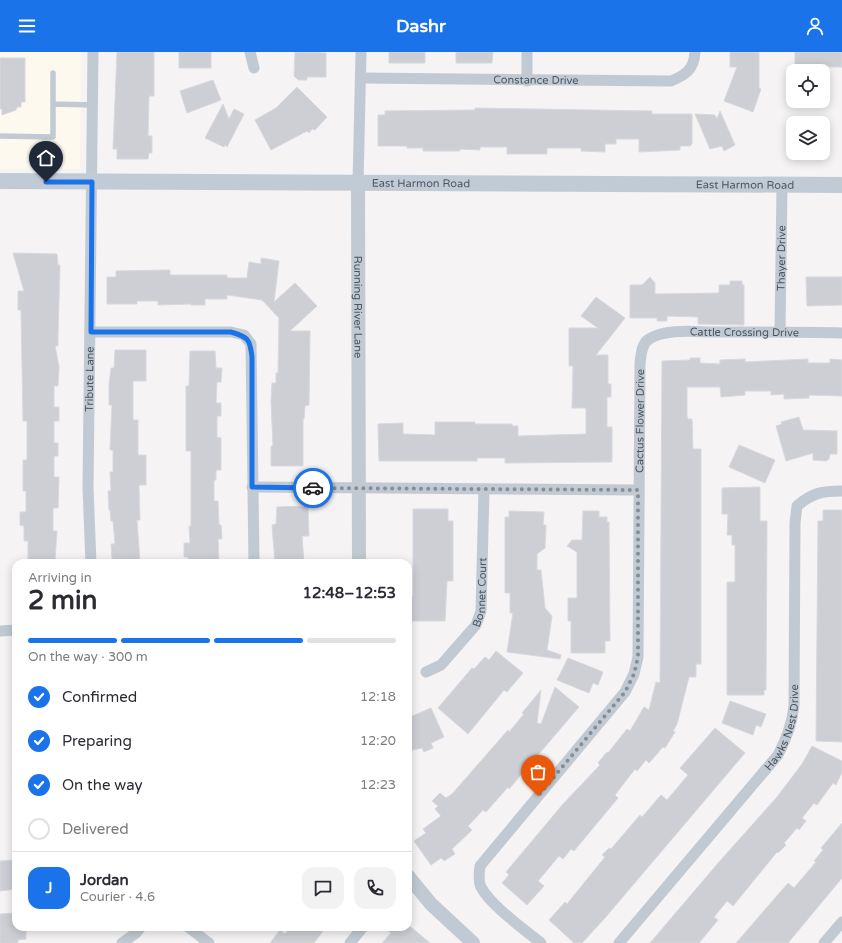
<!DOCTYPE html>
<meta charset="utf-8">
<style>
:root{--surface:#fff;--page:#f2f2f3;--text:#2b2b33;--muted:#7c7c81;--line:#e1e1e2;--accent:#1a73e8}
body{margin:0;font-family:"Varela Round",sans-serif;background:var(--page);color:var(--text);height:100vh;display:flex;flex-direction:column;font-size:15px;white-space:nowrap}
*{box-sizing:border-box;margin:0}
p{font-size:13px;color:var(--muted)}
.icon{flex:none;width:22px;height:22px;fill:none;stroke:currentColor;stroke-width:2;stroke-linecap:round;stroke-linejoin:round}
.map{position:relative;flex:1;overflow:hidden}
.side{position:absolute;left:12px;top:507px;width:400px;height:372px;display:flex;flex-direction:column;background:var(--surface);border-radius:12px;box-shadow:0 2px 10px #0003}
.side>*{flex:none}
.controls{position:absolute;left:786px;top:12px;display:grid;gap:8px}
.controls a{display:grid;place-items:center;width:44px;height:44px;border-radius:8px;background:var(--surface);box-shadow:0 2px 10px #0003;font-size:20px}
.pin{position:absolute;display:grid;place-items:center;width:34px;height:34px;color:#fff;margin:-41px -17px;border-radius:50% 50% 50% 0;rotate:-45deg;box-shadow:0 0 4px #0007}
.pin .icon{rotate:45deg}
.courier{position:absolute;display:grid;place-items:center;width:40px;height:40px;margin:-20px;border:3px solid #1a73e8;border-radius:50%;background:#fff;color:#222;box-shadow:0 1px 5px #0007}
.headline em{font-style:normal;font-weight:700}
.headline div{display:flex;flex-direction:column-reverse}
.headline{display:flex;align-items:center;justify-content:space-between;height:68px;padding:0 16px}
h1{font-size:26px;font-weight:700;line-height:30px}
.bar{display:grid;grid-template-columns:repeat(4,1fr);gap:6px 4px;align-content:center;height:48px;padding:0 16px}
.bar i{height:5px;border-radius:3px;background:var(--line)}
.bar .active{background:var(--accent)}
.bar p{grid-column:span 4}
.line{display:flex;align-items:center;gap:10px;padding:0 16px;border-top:1px solid var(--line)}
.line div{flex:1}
.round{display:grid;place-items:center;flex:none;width:42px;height:42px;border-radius:12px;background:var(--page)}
ol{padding:0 16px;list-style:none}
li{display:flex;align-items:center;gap:12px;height:44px}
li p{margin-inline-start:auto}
li .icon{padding:4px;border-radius:50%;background:var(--accent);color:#fff;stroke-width:4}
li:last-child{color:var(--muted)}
li i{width:22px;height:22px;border:2px solid var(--line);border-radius:50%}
header{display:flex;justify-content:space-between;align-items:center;height:52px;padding:0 16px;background:var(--accent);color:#fff;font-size:18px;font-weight:700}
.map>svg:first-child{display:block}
.commercial{fill:#fdf9ef}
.building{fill:#cdcfd5;stroke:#d7d9de}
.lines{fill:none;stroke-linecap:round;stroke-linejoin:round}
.service{stroke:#c1cad2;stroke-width:5.5}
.minor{stroke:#c1cad2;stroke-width:11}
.tertiary{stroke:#c1cad2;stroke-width:14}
.secondary{stroke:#c1cbd6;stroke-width:16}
.done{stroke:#868d94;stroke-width:4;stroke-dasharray:0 7.2}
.route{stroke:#1a73e8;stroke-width:5}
.labels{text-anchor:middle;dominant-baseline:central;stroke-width:3.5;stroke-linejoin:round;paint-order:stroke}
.street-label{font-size:11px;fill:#4a5661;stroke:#fff}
</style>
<header><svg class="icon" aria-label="menu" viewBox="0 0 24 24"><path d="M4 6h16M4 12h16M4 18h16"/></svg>Dashr<svg class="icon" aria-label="person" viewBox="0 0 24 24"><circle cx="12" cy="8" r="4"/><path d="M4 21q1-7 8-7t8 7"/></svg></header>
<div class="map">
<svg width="842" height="891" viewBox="0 0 842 891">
<rect width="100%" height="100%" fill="#f5f3f3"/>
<path class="commercial" d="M0,0H81L80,117H0Z"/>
<path class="building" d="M117,0H154V44H149L148,84H152V101H149L148,107H117V97H113Z
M179,0H211V16H179Z
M295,0L326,1V25H307V28H298L294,24Z
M389,0H425V11H389Z
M456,0H493L492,11H456Z
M730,0H759V36L761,37L753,60L724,49L737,15H730Z
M795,0H842V15H824V19H805V13H795Z
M0,6H25V50H21V55H17L16,58L2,63V57H0Z
M213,28L221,48L187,61L180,39Z
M297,35L327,65L315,78L312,77L309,81L307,79L271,98L255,68L276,56Z
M223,52L229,67L234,57L244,62L227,95L225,93L224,95L205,86Z
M475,56L652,59V62H692V92L690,94H680V98L639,100V87H616V92H605V100L581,99V96H547V102H507V95H480V98L460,97V99H423V96H407V94H378V63H385V59L475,58Z
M720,59L735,93L724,99L722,94L710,97L695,62L715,63L717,67Z
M13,201L57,202L58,213H60L58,283V294H55L59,315L58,334H54V355H59V369H54V391H58V404H54V425H59L58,456H53V479H57L55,508H28V489H24V474L20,473V460H26V439H23V408H27V369H23L21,258H18V239H24Z
M261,206L279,209L274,250L295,231L317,254L290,279H310L309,353L305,354L304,367H303V414H271V394H273L271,349L272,331H276V321H278L279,266L262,248L227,243V247H205V253H191V252L158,253V249H137V252H107V225H116V219L170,218V223H227V226H247L249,210L261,212Z
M650,225L655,231V242L719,241V233H730V229H742V233H744V273L698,272V265L667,264V269H657V266H630V233H642Z
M806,225H842V253L807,254Z
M596,245L625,266L596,303H608V332H611V345H607V375H612V410L505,411V406H477V409H379L378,372L403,371V382L435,383V370H475V372H512V374H518V384L586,382V356H572L573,314H569V276H598L581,264Z
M115,298H146V329H133V368H138V403H146V433H139L140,468H137L140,511H113L112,506L111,492H115L113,469H111L110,458H109L108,439H111L110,420H113V398H110L112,353H109V333L111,316H114Z
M190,299H215L216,316H222L221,330H217L216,351H221V364H217V385L221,386V418H216V428H214V449H218L219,473H221L222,487H218L219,511H188V505H184V491H190L189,474H191V399H186V334H189Z
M690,306H700V311L720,312V308L745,307V310L808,307V311H830V307L842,308V344L809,343V346L784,347V342L771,343V339H745V343L721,345L720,335H687V364L688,367H692L693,397H701V612H696V625H689L677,672L673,679L675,680L665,696L663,695L649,711L646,708L637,719L635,717L615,743L618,746L574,799L571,797L563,807L559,804L538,829L544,834L527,853L502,831L509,823L506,820L563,752L600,713L598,711L607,700L608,701L627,677L630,679L644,655L649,658L656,630L660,631L662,309L690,308Z
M799,365L803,378L837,379V402H830L829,407L826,409L813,408V401L786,409L776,374L782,372L781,370Z
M739,393L775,408L765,431L729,415Z
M760,435V469H767L766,638H764V643H727V530H735V493H732V483H727L728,462H722V436Z
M308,454L309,484H302L304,511H275L272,473L276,472L277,455Z
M413,457H448V469H453V529H447L445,569H408V544H413Z
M823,458H842V690L816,689L818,469H823Z
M509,459L544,460L543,473H546L545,496L537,502V518H541L545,556L552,564L547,598L561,603L560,607L507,600L513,561H510V541H505V465H509Z
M583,459H599V465H607V470H609L610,589H605V601H571V569H568V546H577V500L567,494L572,488H582Z
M496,599L523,621L507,640L504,638L468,682L438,656L472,616L474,617L485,605L489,608Z
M568,606L603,620L598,633L593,631L589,641L557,628Z
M555,635L579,655L509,737L508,735L486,760L483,758L468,774L472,778L452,797L455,802L444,809L441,806L431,813L414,789L426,781L423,777L441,764L435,757L438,754L432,749L440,741L446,746L452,742L508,678L509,680L524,662L522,661L541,638L537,671L541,672Z
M730,649L766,662L761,675L756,673L753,683L722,671Z
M431,656L444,685L431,691L433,696L424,700L422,696L408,699V666Z
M715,676L745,701L605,866L582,891H574L549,868L565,850L567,852L605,805L602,803L609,796L611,797L640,763L642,765L661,743L667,748L688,723L680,716Z
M812,694L842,709V720L836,733L833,731L817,753L814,751L802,766L806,769L799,778L797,776L784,791L786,793L778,801L777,800L733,854L727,849L714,865L718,868L699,891H650L719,810L777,745L802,712Z
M842,771V826L788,891H736L788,831L794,836L816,810L814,809L823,798L821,796Z
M14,808L16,837L0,839V809Z
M16,861V877H26V887L18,888V891H0V862Z
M290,875H326L314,891H270L280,878L285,882Z
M383,875H411L430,891H382L391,881Z"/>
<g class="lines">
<path class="service" d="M53,21V52L93,53
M0,84L53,85V52"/>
<g class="minor">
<path d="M250,0L254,16"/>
<path id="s1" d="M361,26L671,29C686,23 694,17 695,0"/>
<path d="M527,29V0"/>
<path d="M358,132L361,0"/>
<path id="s2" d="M780,279L782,134"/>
<path d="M91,280H231L244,283L251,292L254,511"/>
<path d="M252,435L638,438"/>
<path id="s3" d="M91,511L88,436L93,0"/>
<path d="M0,579L16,578"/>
<path id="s4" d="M426,620L441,613L476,573L481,559L484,437"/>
<path d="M188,875L209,891"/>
<path d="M122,891L136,881L141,875"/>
<path d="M350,891L363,875"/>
<path id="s5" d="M541,891C525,878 490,853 481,835C478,829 479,821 480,814L625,640L634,622L638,605L640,312C641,304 641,292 649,287C667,276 696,280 716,280C758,280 800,280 842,281"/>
<path id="s6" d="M619,891L778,703C787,686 792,672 794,654L795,471L797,454C812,441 822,439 842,439"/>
<path d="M824,891L842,870"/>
</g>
<g class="tertiary">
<path id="s7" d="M358,132L359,511"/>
<path d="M408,824L431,852L473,891"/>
</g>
<path class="secondary" id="s8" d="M0,129L842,133"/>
</g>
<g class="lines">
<path class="done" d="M313,436L638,438V605L634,622L625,640L538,744"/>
<path class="route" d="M46,130H92L91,280H231C248,285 250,287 252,305V435L313,436"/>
</g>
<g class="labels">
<g class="street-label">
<text stroke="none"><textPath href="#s1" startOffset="175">Constance Drive</textPath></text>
<text stroke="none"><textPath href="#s8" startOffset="421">East Harmon Road</textPath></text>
<text stroke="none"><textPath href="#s8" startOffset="745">East Harmon Road</textPath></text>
<text stroke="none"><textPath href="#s2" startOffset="73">Thayer Drive</textPath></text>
<text stroke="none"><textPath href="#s7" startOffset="123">Running River Lane</textPath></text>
<text stroke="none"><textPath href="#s5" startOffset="785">Cattle Crossing Drive</textPath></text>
<text stroke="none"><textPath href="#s3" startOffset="184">Tribute Lane</textPath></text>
<text stroke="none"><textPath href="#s5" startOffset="604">Cactus Flower Drive</textPath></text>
<text stroke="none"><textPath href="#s4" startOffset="103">Bonnet Court</textPath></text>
<text stroke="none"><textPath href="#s6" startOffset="274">Hawks Nest Drive</textPath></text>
</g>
</g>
</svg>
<div class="controls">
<a><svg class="icon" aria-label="locate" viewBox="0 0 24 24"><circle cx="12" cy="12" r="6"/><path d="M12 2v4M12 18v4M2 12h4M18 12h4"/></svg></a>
<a><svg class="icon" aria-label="layers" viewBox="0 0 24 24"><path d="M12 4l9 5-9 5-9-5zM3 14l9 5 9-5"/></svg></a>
</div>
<div class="pin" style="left:538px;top:744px;background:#ea580c"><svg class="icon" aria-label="bag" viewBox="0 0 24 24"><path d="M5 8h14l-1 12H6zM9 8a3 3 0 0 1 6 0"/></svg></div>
<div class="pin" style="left:46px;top:130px;background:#1f2937"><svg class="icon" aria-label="home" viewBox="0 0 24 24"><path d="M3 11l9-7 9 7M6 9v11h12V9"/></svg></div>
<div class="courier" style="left:313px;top:436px"><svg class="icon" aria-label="car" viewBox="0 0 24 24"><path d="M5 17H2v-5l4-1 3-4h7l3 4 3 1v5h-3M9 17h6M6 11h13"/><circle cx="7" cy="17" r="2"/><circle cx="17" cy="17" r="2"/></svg></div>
<section class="side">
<div class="headline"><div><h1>2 min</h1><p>Arriving in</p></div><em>12:48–12:53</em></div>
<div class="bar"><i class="active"></i><i class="active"></i><i class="active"></i><i></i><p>On the way · 300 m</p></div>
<ol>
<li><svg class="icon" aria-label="check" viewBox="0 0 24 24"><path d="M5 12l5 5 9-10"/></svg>Confirmed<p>12:18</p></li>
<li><svg class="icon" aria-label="check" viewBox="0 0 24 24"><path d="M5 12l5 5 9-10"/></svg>Preparing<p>12:20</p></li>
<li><svg class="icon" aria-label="check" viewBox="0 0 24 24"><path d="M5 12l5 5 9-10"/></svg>On the way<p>12:23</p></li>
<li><i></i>Delivered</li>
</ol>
<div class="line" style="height:72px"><b class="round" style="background:var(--accent);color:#fff">J</b><div><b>Jordan</b><p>Courier · 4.6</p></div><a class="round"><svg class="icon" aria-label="chat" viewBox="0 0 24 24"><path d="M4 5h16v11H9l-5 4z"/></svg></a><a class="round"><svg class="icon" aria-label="phone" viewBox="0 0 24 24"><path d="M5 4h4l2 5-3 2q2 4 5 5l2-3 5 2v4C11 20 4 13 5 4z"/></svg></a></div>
</section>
</div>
